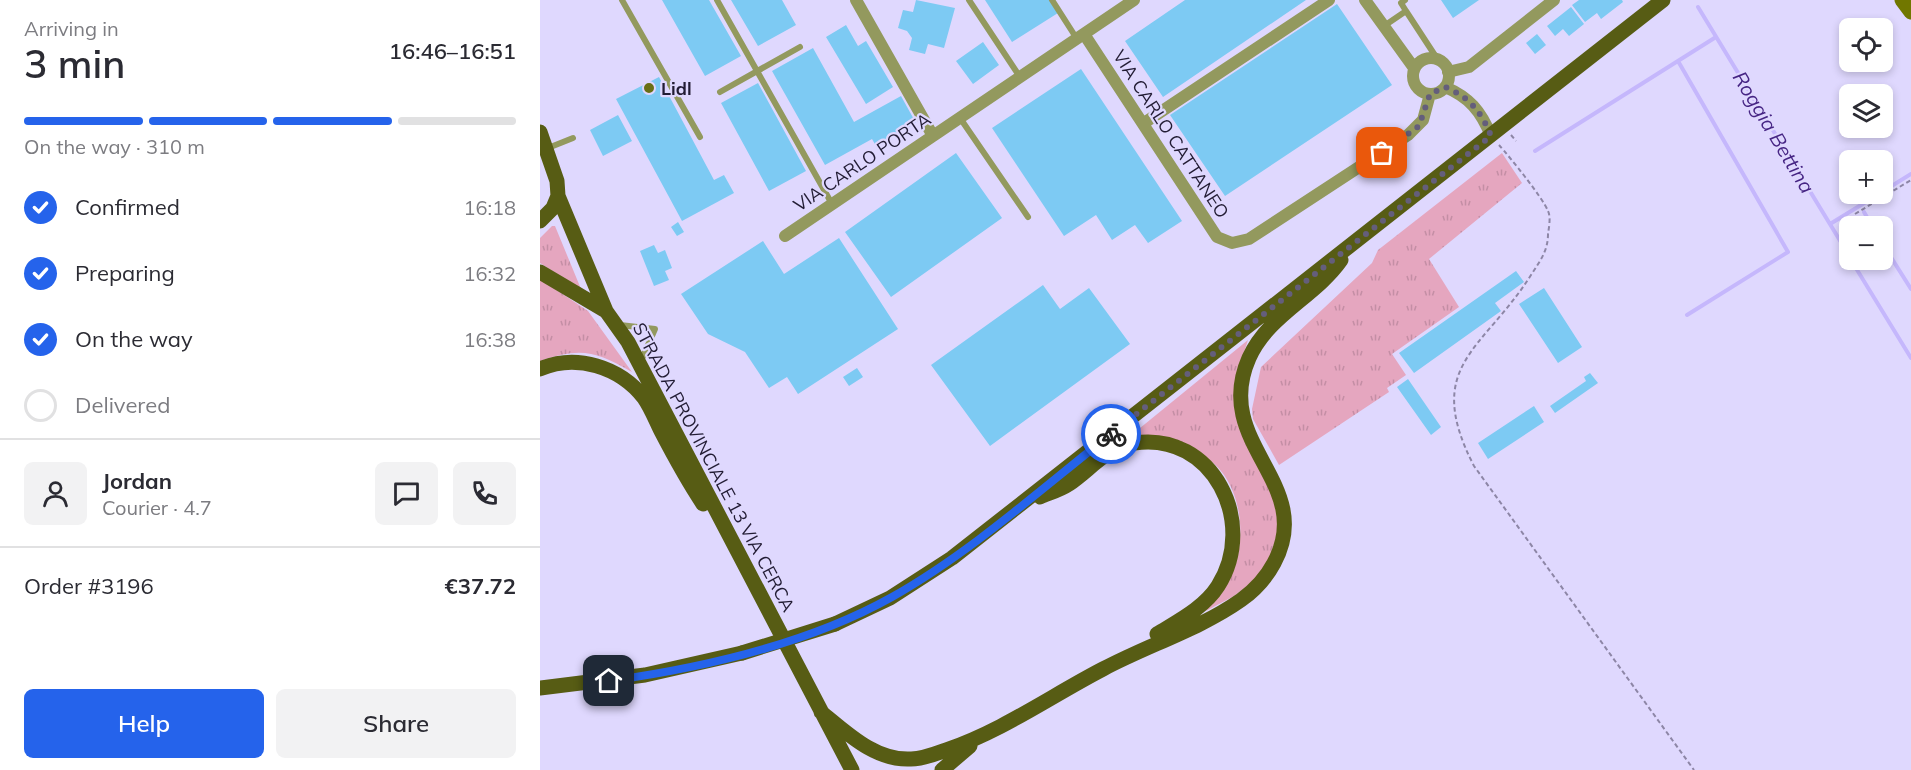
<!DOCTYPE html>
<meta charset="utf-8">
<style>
:root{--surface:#fff;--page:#f2f2f3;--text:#2b2b33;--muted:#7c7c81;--line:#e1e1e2;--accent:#2563eb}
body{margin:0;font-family:Mulish,sans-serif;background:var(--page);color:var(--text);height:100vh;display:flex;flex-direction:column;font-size:22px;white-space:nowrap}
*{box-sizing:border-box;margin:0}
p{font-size:20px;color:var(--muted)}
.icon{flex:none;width:33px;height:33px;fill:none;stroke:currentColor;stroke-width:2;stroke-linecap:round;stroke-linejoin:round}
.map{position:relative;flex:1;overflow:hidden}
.panel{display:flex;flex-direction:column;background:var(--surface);width:540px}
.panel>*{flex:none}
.fabs{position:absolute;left:1299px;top:18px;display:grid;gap:12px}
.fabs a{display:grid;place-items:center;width:54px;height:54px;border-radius:9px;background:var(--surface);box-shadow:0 3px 9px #0003;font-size:30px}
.pin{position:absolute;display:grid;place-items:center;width:51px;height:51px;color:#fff;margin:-26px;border-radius:12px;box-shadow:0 3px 9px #0006}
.courier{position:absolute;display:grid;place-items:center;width:60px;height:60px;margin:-30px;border:4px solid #2563eb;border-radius:50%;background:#fff;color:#222;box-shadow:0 2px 8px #0007}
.headline em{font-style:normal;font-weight:600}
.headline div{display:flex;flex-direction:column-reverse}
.headline{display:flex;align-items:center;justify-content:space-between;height:102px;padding:0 24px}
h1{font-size:39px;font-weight:600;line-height:45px}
.bar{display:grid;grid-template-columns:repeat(4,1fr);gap:9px 6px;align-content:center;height:72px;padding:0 24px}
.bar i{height:8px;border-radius:4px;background:var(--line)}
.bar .active{background:var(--accent)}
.bar p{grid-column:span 4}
.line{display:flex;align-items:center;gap:15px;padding:0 24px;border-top:2px solid var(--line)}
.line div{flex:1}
.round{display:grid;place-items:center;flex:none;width:63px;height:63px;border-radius:9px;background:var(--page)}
ol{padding:0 24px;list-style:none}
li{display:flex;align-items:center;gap:18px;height:66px}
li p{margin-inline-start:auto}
li .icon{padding:6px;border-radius:50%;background:var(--accent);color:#fff;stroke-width:4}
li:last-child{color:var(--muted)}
li i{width:33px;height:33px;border:3px solid var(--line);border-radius:50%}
.action{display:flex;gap:12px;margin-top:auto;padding:12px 24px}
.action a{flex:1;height:69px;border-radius:9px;background:var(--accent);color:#fff;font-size:24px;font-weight:600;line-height:69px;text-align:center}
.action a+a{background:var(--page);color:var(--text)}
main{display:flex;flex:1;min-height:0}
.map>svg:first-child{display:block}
.grass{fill:url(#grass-tufts)}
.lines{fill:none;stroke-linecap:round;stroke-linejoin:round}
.stream{stroke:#c5b7fc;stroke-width:4}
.building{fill:#7dcaf3}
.path{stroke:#8d86a6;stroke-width:2;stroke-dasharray:4.5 3;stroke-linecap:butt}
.lane{stroke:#93995e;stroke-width:6}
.street{stroke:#93995e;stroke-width:12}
.secondary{stroke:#717700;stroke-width:15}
.primary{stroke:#575c14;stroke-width:15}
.primary-bridge{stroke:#575c14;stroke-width:15}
.done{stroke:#645e7b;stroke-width:6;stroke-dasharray:0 10.8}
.route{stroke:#2563eb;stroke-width:8}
.poi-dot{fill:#696f15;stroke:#dfd8fe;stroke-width:2}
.labels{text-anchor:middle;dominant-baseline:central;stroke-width:4.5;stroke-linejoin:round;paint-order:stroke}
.poi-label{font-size:18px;font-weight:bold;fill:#221c34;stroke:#dfd8fe;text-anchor:start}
.street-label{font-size:18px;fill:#221c34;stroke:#dfd8fe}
.water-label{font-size:20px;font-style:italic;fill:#462584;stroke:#dfd8fe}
</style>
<main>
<section class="panel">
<div class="headline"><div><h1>3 min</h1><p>Arriving in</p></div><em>16:46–16:51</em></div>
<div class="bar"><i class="active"></i><i class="active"></i><i class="active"></i><i></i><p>On the way · 310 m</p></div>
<ol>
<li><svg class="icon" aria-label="check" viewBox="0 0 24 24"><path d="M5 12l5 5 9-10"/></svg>Confirmed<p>16:18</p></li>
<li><svg class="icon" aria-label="check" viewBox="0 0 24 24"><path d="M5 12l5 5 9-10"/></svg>Preparing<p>16:32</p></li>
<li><svg class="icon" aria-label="check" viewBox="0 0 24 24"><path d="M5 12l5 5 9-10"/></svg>On the way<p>16:38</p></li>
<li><i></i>Delivered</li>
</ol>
<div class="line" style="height:108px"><a class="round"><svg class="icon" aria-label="person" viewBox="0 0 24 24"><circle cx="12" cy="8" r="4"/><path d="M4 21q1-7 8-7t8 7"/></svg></a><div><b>Jordan</b><p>Courier · 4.7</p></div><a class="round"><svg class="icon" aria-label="chat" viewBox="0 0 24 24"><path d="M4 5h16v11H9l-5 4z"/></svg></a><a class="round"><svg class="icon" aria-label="phone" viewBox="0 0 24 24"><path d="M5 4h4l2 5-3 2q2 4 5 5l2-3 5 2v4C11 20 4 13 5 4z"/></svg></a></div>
<div class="line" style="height:78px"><div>Order #3196</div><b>€37.72</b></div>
<div class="action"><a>Help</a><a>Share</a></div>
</section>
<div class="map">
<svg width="1371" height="770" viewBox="0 0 1371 770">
<defs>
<pattern id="grass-tufts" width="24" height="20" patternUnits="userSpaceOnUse" patternTransform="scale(1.5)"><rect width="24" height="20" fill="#e5a6bf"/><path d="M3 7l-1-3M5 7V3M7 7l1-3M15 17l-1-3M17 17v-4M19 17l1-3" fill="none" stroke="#c48ea5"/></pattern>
</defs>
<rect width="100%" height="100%" fill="#dfd8fe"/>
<path class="grass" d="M962,153L982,183L889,259L919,307L852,354L866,375L847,388L849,392L739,465L713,419L712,409L721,367L832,263L838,250Z
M12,226H15L41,289L0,263V238Z
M0,279L48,311L92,372C55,351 41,347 0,361Z
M708,340L696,377L731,488L740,526L728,563L715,580L694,596L666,611C675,598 688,583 694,569C707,533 701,479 665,457C651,448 607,442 589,437Z"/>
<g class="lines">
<path class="stream" d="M1158,7L1310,257
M1138,61L1248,252L1147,315
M995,151L1176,37
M1342,192L1371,174
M1324,212L1332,226
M1290,224L1339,194
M1342,243L1371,289
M1311,260L1371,358"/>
</g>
<path class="building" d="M122,0H169L201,56L165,76Z
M191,0H242L256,25L218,46Z
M376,0L415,8L404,48L388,44L385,54L369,50L372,38L367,31L358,28L363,10L373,12Z
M445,0H509L518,13L472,42Z
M645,0H766L623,97L585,41Z
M901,0H939L913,18Z
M1039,0H1082L1083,2L1061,19L1057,13L1045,22L1032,5Z
M797,4L852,85L685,196L630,115Z
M1031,7L1044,24L1029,36L1023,29L1015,36L1007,26Z
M306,25L318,46L326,41L353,87L326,104L286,37Z
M997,34L1006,45L995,54L986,43Z
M443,42L459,65L433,84L416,61Z
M273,48L314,122L361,96L376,123L336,146L332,139L285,165L232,71Z
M541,69L642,221L608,243L595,225L572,240L556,215L524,236L452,128Z
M119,77L174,180L184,175L194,193L142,221L76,99Z
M218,83L266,171L229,191L181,103Z
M78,115L92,141L63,156L50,130Z
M416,153L462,218L351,297L305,232Z
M138,222L144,232L137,236L131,227Z
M299,238L358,329L258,394L247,377L229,388L205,352L168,334L141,294L223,241L244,274Z
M114,245L118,253L125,250L132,268L125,271L129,280L114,286L100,251Z
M976,271L984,282L955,303L961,311L874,373L859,353Z
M503,285L520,309L549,288L590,344L450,446L391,365Z
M1004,288L1042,347L1018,363L979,304Z
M317,368L323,377L309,386L303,377Z
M1050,373L1058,383L1015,413L1010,406L1046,381L1044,377Z
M868,379L901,427L891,435L857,387Z
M994,406L1004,422L948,459L938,443Z"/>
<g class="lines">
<path class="path" d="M971,135L976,141
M959,145C969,156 1003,198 1008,211C1011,217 1009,227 1008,234C1008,251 1000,261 991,275C943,351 882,365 934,466L1154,770
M1315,214L1371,180"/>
<path class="lane" d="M82,0L160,137
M177,0L292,204
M429,0L480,77
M512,0L537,39
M866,11L898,60
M844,26L866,11L861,3L865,0
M180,92L260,47
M420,118L488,217
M8,148L33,138
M80,325L115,329L101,361"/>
<path class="street" d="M316,0L393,136
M825,0L874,68
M544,34L677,237L692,243L709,239L868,135L883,120L890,94
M873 76a18 18 0 1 1 36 0a18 18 0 1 1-36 0Z
M908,72L929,67L1014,0
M905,87C929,97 941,111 951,136
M604,123L789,0
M245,236L594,0"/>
<path class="secondary" d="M1362,0L1371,12"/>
<path class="primary" d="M0,132L17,181L18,196L66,311L88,342L312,770
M0,221L13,208L18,196
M0,272L66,311
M0,369C36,353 80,367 104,398C111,408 116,421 121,431C134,456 147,480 163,504
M500,497C509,493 520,490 529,484C550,470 567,447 594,443C673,431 718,523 678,586C664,608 638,621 617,634
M295,624L350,598L412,558L1123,0
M0,688L105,675L202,653
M281,712C307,733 335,761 371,759C383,759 395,754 406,750C462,731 511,696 563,669C608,645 660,629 701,600C715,590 726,578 734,563C777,483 671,444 709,358C728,315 775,297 801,260
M402,770L430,746"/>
<path class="primary-bridge" d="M202,653L295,624"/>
</g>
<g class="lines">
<path class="done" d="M571,434L951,136C941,111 929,97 905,87L890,94L879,126L842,153"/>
<path class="route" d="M69,681C162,668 270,643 352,597C430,553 500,490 571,434"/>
</g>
<circle class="poi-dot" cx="109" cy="88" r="6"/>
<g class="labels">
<g class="poi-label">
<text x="121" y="88">Lidl</text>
</g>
<g class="street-label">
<text transform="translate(631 134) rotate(57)">VIA CARLO CATTANEO</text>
<text transform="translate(322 162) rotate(-34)">VIA CARLO PORTA</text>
<text transform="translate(174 467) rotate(62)">STRADA PROVINCIALE 13 VIA CERCA</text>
</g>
<g class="water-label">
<text transform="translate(1234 132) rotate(59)">Roggia Bettina</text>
</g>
</g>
</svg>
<div class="fabs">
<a><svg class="icon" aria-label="locate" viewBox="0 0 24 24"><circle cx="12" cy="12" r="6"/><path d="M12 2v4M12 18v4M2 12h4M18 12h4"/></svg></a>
<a><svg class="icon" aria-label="layers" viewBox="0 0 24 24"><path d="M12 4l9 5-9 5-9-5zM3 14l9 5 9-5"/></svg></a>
<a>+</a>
<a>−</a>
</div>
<div class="pin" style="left:842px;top:153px;background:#ea580c"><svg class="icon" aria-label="bag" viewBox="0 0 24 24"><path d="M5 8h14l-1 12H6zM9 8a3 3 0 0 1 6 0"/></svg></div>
<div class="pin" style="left:69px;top:681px;background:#1f2937"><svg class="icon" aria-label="home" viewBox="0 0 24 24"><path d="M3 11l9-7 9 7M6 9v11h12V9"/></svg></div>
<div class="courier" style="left:571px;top:434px"><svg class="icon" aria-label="bike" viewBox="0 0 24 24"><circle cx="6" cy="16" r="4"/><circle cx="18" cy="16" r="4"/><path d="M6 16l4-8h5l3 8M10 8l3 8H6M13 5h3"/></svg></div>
</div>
</main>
